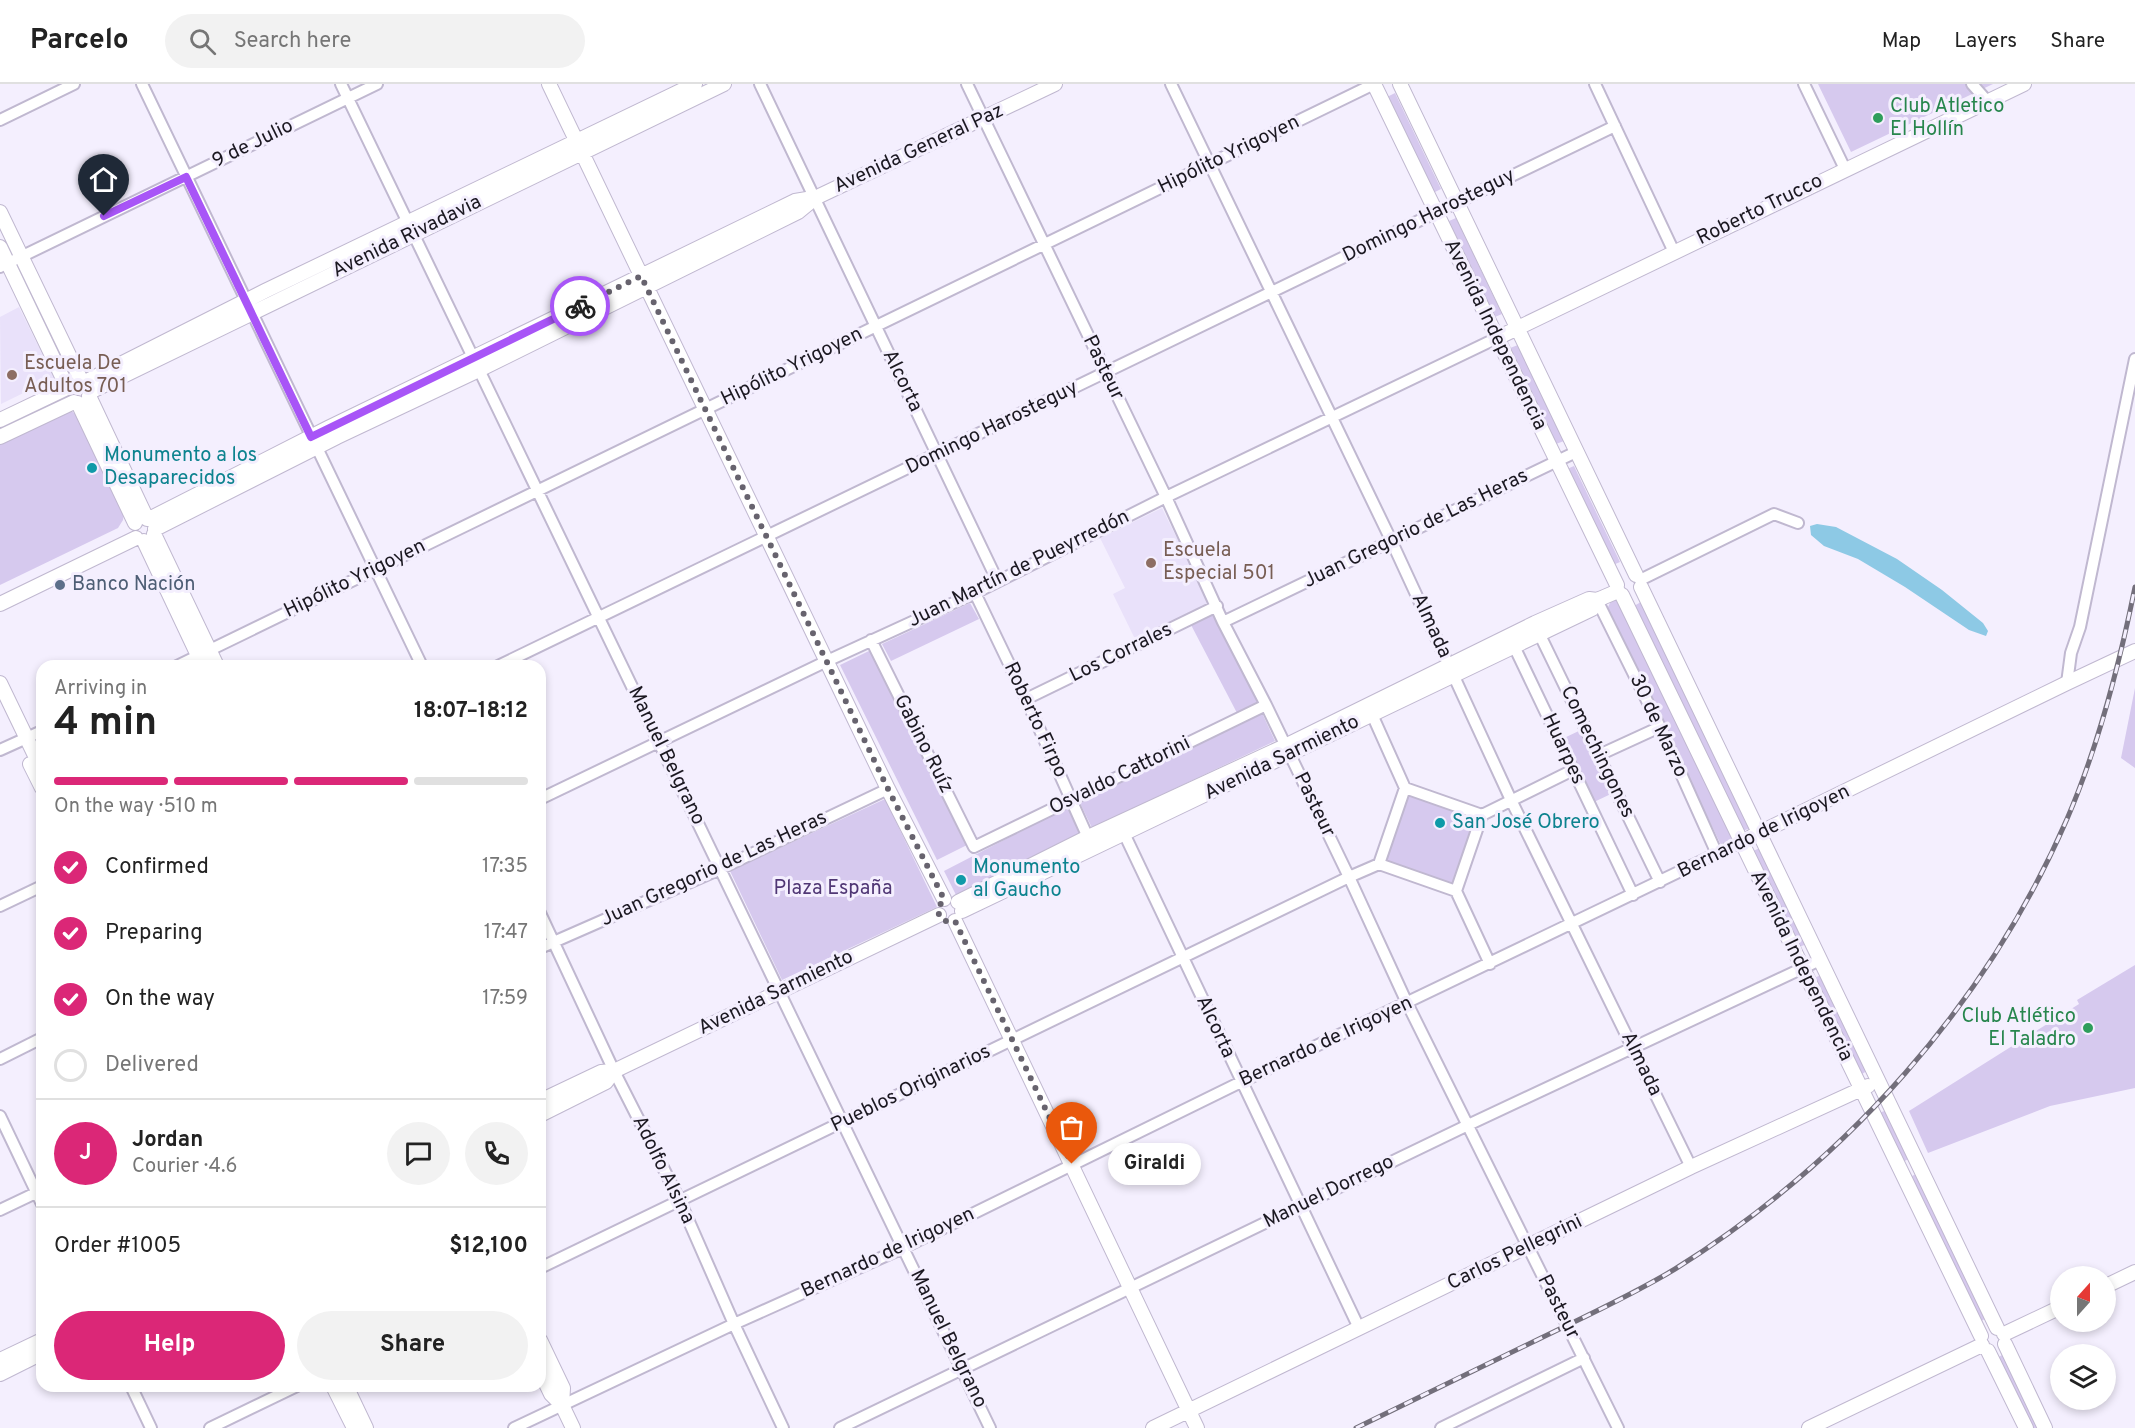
<!DOCTYPE html>
<meta charset="utf-8">
<style>
:root{--surface:#fff;--page:#f2f2f2;--text:#222;--muted:#767676;--line:#e0e0e0;--accent:#db2777}
body{margin:0;font-family:Overpass,sans-serif;background:var(--page);color:var(--text);height:100vh;display:flex;flex-direction:column;font-size:22px;white-space:nowrap}
*{box-sizing:border-box;margin:0}
p{font-size:20px;color:var(--muted)}
.icon{flex:none;width:33px;height:33px;fill:none;stroke:currentColor;stroke-width:2;stroke-linecap:round;stroke-linejoin:round}
.map{position:relative;flex:1;overflow:hidden}
.sheet{position:absolute;left:36px;top:576px;width:510px;height:732px;display:flex;flex-direction:column;background:var(--surface);border-radius:18px;box-shadow:0 3px 9px #0003}
.sheet>*{flex:none}
.needle{width:39px;rotate:21deg}
.controls{position:absolute;left:2050px;top:1182px;display:grid;gap:12px}
.controls a{display:grid;place-items:center;width:66px;height:66px;border-radius:50%;background:var(--surface);box-shadow:0 3px 9px #0003;font-size:30px}
.pin{position:absolute;display:grid;place-items:center;width:51px;height:51px;color:#fff;margin:-62px -26px;border-radius:50% 50% 50% 0;rotate:-45deg;box-shadow:0 0 6px #0007}
.pin .icon{rotate:45deg}
.courier{position:absolute;display:grid;place-items:center;width:60px;height:60px;margin:-30px;border:4px solid #a855f7;border-radius:50%;background:#fff;color:#222;box-shadow:0 2px 8px #0007}
.bubble{position:absolute;height:42px;border-radius:21px;background:var(--surface);box-shadow:0 3px 9px #0003;font-size:20px;font-weight:700;line-height:42px;text-align:center}
.summary em{font-style:normal;font-weight:700}
.summary div{display:flex;flex-direction:column-reverse}
.summary{display:flex;align-items:center;justify-content:space-between;height:102px;padding:0 18px}
h1{font-size:39px;font-weight:700;line-height:45px}
.bar{display:grid;grid-template-columns:repeat(4,1fr);gap:9px 6px;align-content:center;height:72px;padding:0 18px}
.bar i{height:8px;border-radius:4px;background:var(--line)}
.bar .on{background:var(--accent)}
.bar p{grid-column:span 4}
.line{display:flex;align-items:center;gap:15px;padding:0 18px;border-top:2px solid var(--line)}
.line div{flex:1}
.round{display:grid;place-items:center;flex:none;width:63px;height:63px;border-radius:32px;background:var(--page)}
ol{padding:0 18px;list-style:none}
li{display:flex;align-items:center;gap:18px;height:66px}
li p{margin-inline-start:auto}
li .icon{padding:6px;border-radius:50%;background:var(--accent);color:#fff;stroke-width:4}
li:last-child{color:var(--muted)}
li i{width:33px;height:33px;border:3px solid var(--line);border-radius:50%}
.action{display:flex;gap:12px;margin-top:auto;padding:12px 18px}
.action a{flex:1;height:69px;border-radius:36px;background:var(--accent);color:#fff;font-size:24px;font-weight:700;line-height:69px;text-align:center}
.action a+a{background:var(--page);color:var(--text)}
header{display:flex;align-items:center;gap:36px;box-sizing:border-box;height:84px;padding:0 30px;background:var(--surface);border-bottom:2px solid var(--line)}
header strong{font-size:28px}
nav{display:flex;gap:33px;margin-inline-start:auto;font-size:21px}
.search{width:420px;height:54px;background:var(--page);display:flex;align-items:center;gap:15px;box-sizing:border-box;padding:0 21px;border-radius:33px;color:var(--muted);font-size:22px}
.map>svg:first-child{display:block}
.built{fill:#e9e1fa}
.green{fill:#d6c9ee}
.water{fill:#8dc9e5}
.lines{fill:none;stroke-linecap:round;stroke-linejoin:round}
.street-casing{stroke:#c0b8d0;stroke-width:14}
.secondary-casing{stroke:#c0b8d0;stroke-width:16}
.street{stroke:#fff;stroke-width:10}
.secondary{stroke:#fff;stroke-width:14}
.rail-casing{stroke:#736f7b;stroke-width:5}
.rail{stroke:#f4effe;stroke-width:3;stroke-dasharray:9;stroke-linecap:butt}
.done{stroke:#67636e;stroke-width:6;stroke-dasharray:0 10.8}
.route{stroke:#a855f7;stroke-width:8}
.leisure-dot{fill:#2e9e5b;stroke:#f4effe;stroke-width:2}
.education-dot{fill:#8d6e63;stroke:#f4effe;stroke-width:2}
.culture-dot{fill:#0f9aa8;stroke:#f4effe;stroke-width:2}
.service-dot{fill:#5c6f8a;stroke:#f4effe;stroke-width:2}
.labels{text-anchor:middle;dominant-baseline:central;stroke-width:6;stroke-linejoin:round;paint-order:stroke}
.leisure-label{font-size:20px;fill:#27864d;stroke:#f4effe;text-anchor:start}
.street-label{font-size:20px;fill:#1b1821;stroke:#f4effe}
.education-label{font-size:20px;fill:#785e54;stroke:#f4effe;text-anchor:start}
.culture-label{font-size:20px;fill:#0d838f;stroke:#f4effe;text-anchor:start}
.service-label{font-size:20px;fill:#4e5e75;stroke:#f4effe;text-anchor:start}
.park-label{font-size:20px;fill:#503775;stroke:#f4effe}
</style>
<header>
<strong>Parcelo</strong>
<div class="search"><svg class="icon" aria-label="search" viewBox="0 0 24 24"><circle cx="10" cy="10" r="6"/><path d="M15 15l6 6"/></svg>Search here</div>
<nav><a>Map</a><a>Layers</a><a>Share</a></nav>
</header>
<div class="map">
<svg width="2135" height="1344" viewBox="0 0 2135 1344">
<rect width="100%" height="100%" fill="#f4effe"/>
<path class="built" d="M19,223L54,294L1,320L0,233Z
M1162,424L1209,519L1135,555L1113,510L1125,504L1100,454Z"/>
<path class="green" d="M1818,0H1993L1851,68Z
M1395,9L1441,105L1433,109L1387,13Z
M1456,134L1502,230L1495,233L1449,137Z
M21,184L70,286L66,288L17,186Z
M1518,261L1564,357L1556,360L1510,264Z
M64,328H73L79,335L124,428L123,436L118,444L0,501V359Z
M1574,382L1620,478L1613,481L1567,385Z
M1618,514L1736,754L1721,761L1607,525L1611,517Z
M1641,518L1750,744L1743,747L1634,522Z
M970,519L979,535L891,577L882,560Z
M1215,528L1260,617L1237,629L1190,539Z
M871,566L967,761L937,776L840,581Z
M2135,604V684L2121,674Z
M1262,629L1275,657L1092,744L1079,717Z
M1583,645L1613,709L1594,718L1564,654Z
M1411,710L1474,731L1477,735L1454,799L1451,800L1387,778L1386,775L1406,714Z
M885,715L937,823L782,896L730,787Z
M1068,723L1082,751L958,815L944,787Z
M1760,764L1807,860L1799,863L1753,767Z
M2135,881V1004L2050,1022L1928,1069L1909,1027L2079,920L2077,916Z
M1821,891L1867,987L1860,991L1814,894Z
M1887,1026L1910,1074L1903,1078L1879,1029Z
M1918,1089L1987,1234L1979,1238L1910,1093Z
M2004,1270L2040,1344H2031L1997,1274Z"/>
<path class="water" d="M1817,440L1836,443L1897,475L1942,506L1983,539L1988,547L1986,552L1969,546L1905,503L1858,475L1824,462L1811,451L1810,442Z"/>
<g class="lines">
<g class="street-casing">
<path id="street" d="M142,0L422,582
M341,0L990,1344
M760,0L997,496
M967,0L1166,413L1223,538L1266,621L1349,793L1407,919L1618,1344
M1171,0L1391,456L1511,716L1691,1083
M1595,0L1674,168
M1804,0L1845,85
M1972,0L1988,18
M0,36L74,0
M0,183L377,0
M1640,496L1774,430L1798,439
M975,509L1026,615L1090,758
M1597,516L1660,643L1717,770
M1223,538L1576,368
M1537,545L1660,798
M871,556L974,763L1266,621
M1512,558L1633,811
M177,582L1374,0
M498,582L1615,42
M2067,599L2071,569L2080,543L2135,275
M1026,615L1217,522
M1370,626L1405,704
M0,666L42,647
M1599,671L1660,643
M540,715L827,577L975,509L1166,413L1497,254
M1482,731L1573,686
M1121,743L1359,1244
M1456,807L1490,880
M0,822L42,802
M540,829L614,987L680,1117L734,1240L783,1344
M540,864L720,785L888,705
M0,975L42,954
M0,1032L42,1120
M0,1126L42,1106
M540,1184L1349,793L1379,780L1456,807L1482,731L1405,704L1379,780
M131,1302L151,1344
M210,1344L297,1302
M514,1344L734,1240L903,1164L1241,998L1741,758
M840,1344L1468,1041L1820,876
M1441,1344L1584,1274"/>
</g>
<g class="secondary-casing">
<path id="secondary" d="M549,0L888,705L944,815
M1374,0L1617,501
M1400,0L1636,491
M0,128L81,296
M0,163L67,303
M1497,254L2024,0
M85,298L265,207L695,0
M90,308L724,0
M89,312L147,435
M78,319L135,439
M0,336L67,304
M0,353L74,318
M149,435L328,344L795,117L813,114
M155,445L337,353L479,286L798,128L815,114L1055,0
M154,450L217,582
M144,457L203,582
M1641,503L1997,1244
M1622,511L1981,1252
M0,520L136,454
M0,599L42,686
M30,680L42,704
M1751,753L2067,599L2135,567
M958,818L1088,753L1285,662L1535,539L1589,515L1597,516L1618,507
M962,827L1592,525L1597,516
M955,837L1197,1344
M540,1017L601,988L614,987L939,831
M540,1031L606,998L614,987
M2106,1202L2135,1188
M2004,1250L2061,1223
M540,1256L563,1304L562,1321
M2005,1260L2045,1344
M1988,1267L2026,1344
M0,1276L42,1256
M540,1287L551,1310L562,1321L573,1344
M0,1290L42,1269
M333,1302L354,1344
M346,1302L366,1344
M1153,1344L1691,1083L1868,1002
M1809,1344L1982,1261"/>
</g>
<use href="#street" class="street"/>
<use href="#secondary" class="secondary"/>
<g class="rail-casing">
<path id="rail" d="M1356,1344C1417,1314 1479,1284 1541,1254C1586,1232 1632,1211 1675,1185C1846,1078 1987,920 2067,735C2099,661 2119,582 2135,503"/>
</g>
<use href="#rail" class="rail"/>
</g>
<g class="lines">
<path class="done" d="M580,222L641,192L888,705L944,815L938,824L939,831L944,837H955L1072,1080"/>
<path class="route" d="M104,132L186,93L311,353L580,222"/>
</g>
<g class="leisure-dot">
<circle cx="1878" cy="34" r="6"/>
<circle cx="2088" cy="944" r="6"/>
</g>
<g class="education-dot">
<circle cx="12" cy="291" r="6"/>
<circle cx="1151" cy="479" r="6"/>
</g>
<g class="culture-dot">
<circle cx="92" cy="384" r="6"/>
<circle cx="1440" cy="739" r="6"/>
<circle cx="961" cy="796" r="6"/>
</g>
<circle class="service-dot" cx="60" cy="501" r="6"/>
<g class="labels">
<g class="leisure-label">
<text x="1890" y="23">Club Atletico<tspan x="1890" dy="23">El Hollín</tspan></text>
<text x="2076" y="933" text-anchor="end">Club Atlético<tspan x="2076" dy="23">El Taladro</tspan></text>
</g>
<g class="street-label">
<text transform="translate(253 60) rotate(-26)">9 de Julio</text>
<text transform="translate(919 65) rotate(-25)">Avenida General Paz</text>
<text transform="translate(1229 71) rotate(-26)">Hipólito Yrigoyen</text>
<text transform="translate(1760 126) rotate(-26)">Roberto Trucco</text>
<text transform="translate(1429 132) rotate(-26)">Domingo Harosteguy</text>
<text transform="translate(407 153) rotate(-26)">Avenida Rivadavia</text>
<text transform="translate(1495 251) rotate(64)">Avenida Independencia</text>
<text transform="translate(792 283) rotate(-26)">Hipólito Yrigoyen</text>
<text transform="translate(1103 284) rotate(64)">Pasteur</text>
<text transform="translate(902 297) rotate(64)">Alcorta</text>
<text transform="translate(992 344) rotate(-26)">Domingo Harosteguy</text>
<text transform="translate(1416 445) rotate(-26)">Juan Gregorio de Las Heras</text>
<text transform="translate(1019 485) rotate(-26)">Juan Martín de Pueyrredón</text>
<text transform="translate(355 495) rotate(-26)">Hipólito Yrigoyen</text>
<text transform="translate(1431 542) rotate(65)">Almada</text>
<text transform="translate(1121 569) rotate(-26)">Los Corrales</text>
<text transform="translate(1035 636) rotate(65)">Roberto Firpo</text>
<text transform="translate(1658 642) rotate(65)">30 de Marzo</text>
<text transform="translate(923 660) rotate(63)">Gabino Ruíz</text>
<text transform="translate(1563 665) rotate(65)">Huarpes</text>
<text transform="translate(1597 668) rotate(64)">Comechingones</text>
<text transform="translate(666 672) rotate(64)">Manuel Belgrano</text>
<text transform="translate(1282 674) rotate(-26)">Avenida Sarmiento</text>
<text transform="translate(1120 692) rotate(-26)">Osvaldo Cattorini</text>
<text transform="translate(1314 721) rotate(64)">Pasteur</text>
<text transform="translate(1764 748) rotate(-26)">Bernardo de Irigoyen</text>
<text transform="translate(714 785) rotate(-25)">Juan Gregorio de Las Heras</text>
<text transform="translate(1801 882) rotate(64)">Avenida Independencia</text>
<text transform="translate(776 909) rotate(-26)">Avenida Sarmiento</text>
<text transform="translate(1215 943) rotate(65)">Alcorta</text>
<text transform="translate(1326 958) rotate(-25)">Bernardo de Irigoyen</text>
<text transform="translate(1641 980) rotate(64)">Almada</text>
<text transform="translate(911 1005) rotate(-26)">Pueblos Originarios</text>
<text transform="translate(663 1086) rotate(64)">Adolfo Alsina</text>
<text transform="translate(1329 1108) rotate(-26)">Manuel Dorrego</text>
<text transform="translate(888 1169) rotate(-25)">Bernardo de Irigoyen</text>
<text transform="translate(1515 1169) rotate(-26)">Carlos Pellegrini</text>
<text transform="translate(1558 1223) rotate(63)">Pasteur</text>
<text transform="translate(948 1255) rotate(64)">Manuel Belgrano</text>
</g>
<g class="education-label">
<text x="24" y="280">Escuela De<tspan x="24" dy="23">Adultos 701</tspan></text>
<text x="1163" y="467">Escuela<tspan x="1163" dy="23">Especial 501</tspan></text>
</g>
<g class="culture-label">
<text x="104" y="372">Monumento a los<tspan x="104" dy="23">Desaparecidos</tspan></text>
<text x="1452" y="739">San José Obrero</text>
<text x="973" y="784">Monumento<tspan x="973" dy="23">al Gaucho</tspan></text>
</g>
<g class="service-label">
<text x="72" y="501">Banco Nación</text>
</g>
<g class="park-label">
<text x="833" y="805">Plaza España</text>
</g>
</g>
</svg>
<div class="controls">
<a><svg class="needle" viewBox="-14 -14 28 28"><path d="M0-13l5 13h-10z" fill="#e53935"/><path d="M0 13l5-13h-10z" fill="#767676"/></svg></a>
<a><svg class="icon" aria-label="layers" viewBox="0 0 24 24"><path d="M12 4l9 5-9 5-9-5zM3 14l9 5 9-5"/></svg></a>
</div>
<div class="pin" style="left:1072px;top:1080px;background:#ea580c"><svg class="icon" aria-label="bag" viewBox="0 0 24 24"><path d="M5 8h14l-1 12H6zM9 8a3 3 0 0 1 6 0"/></svg></div>
<div class="pin" style="left:104px;top:132px;background:#1f2937"><svg class="icon" aria-label="home" viewBox="0 0 24 24"><path d="M3 11l9-7 9 7M6 9v11h12V9"/></svg></div>
<div class="courier" style="left:580px;top:222px"><svg class="icon" aria-label="bike" viewBox="0 0 24 24"><circle cx="6" cy="16" r="4"/><circle cx="18" cy="16" r="4"/><path d="M6 16l4-8h5l3 8M10 8l3 8H6M13 5h3"/></svg></div>
<div class="bubble" style="left:1108px;top:1059px;width:93px">Giraldi</div>
<section class="sheet">
<div class="summary"><div><h1>4 min</h1><p>Arriving in</p></div><em>18:07–18:12</em></div>
<div class="bar"><i class="on"></i><i class="on"></i><i class="on"></i><i></i><p>On the way · 510 m</p></div>
<ol>
<li><svg class="icon" aria-label="check" viewBox="0 0 24 24"><path d="M5 12l5 5 9-10"/></svg>Confirmed<p>17:35</p></li>
<li><svg class="icon" aria-label="check" viewBox="0 0 24 24"><path d="M5 12l5 5 9-10"/></svg>Preparing<p>17:47</p></li>
<li><svg class="icon" aria-label="check" viewBox="0 0 24 24"><path d="M5 12l5 5 9-10"/></svg>On the way<p>17:59</p></li>
<li><i></i>Delivered</li>
</ol>
<div class="line" style="height:108px"><b class="round" style="background:var(--accent);color:#fff">J</b><div><b>Jordan</b><p>Courier · 4.6</p></div><a class="round"><svg class="icon" aria-label="chat" viewBox="0 0 24 24"><path d="M4 5h16v11H9l-5 4z"/></svg></a><a class="round"><svg class="icon" aria-label="phone" viewBox="0 0 24 24"><path d="M5 4h4l2 5-3 2q2 4 5 5l2-3 5 2v4C11 20 4 13 5 4z"/></svg></a></div>
<div class="line" style="height:78px"><div>Order #1005</div><b>$12,100</b></div>
<div class="action"><a>Help</a><a>Share</a></div>
</section>
</div>
